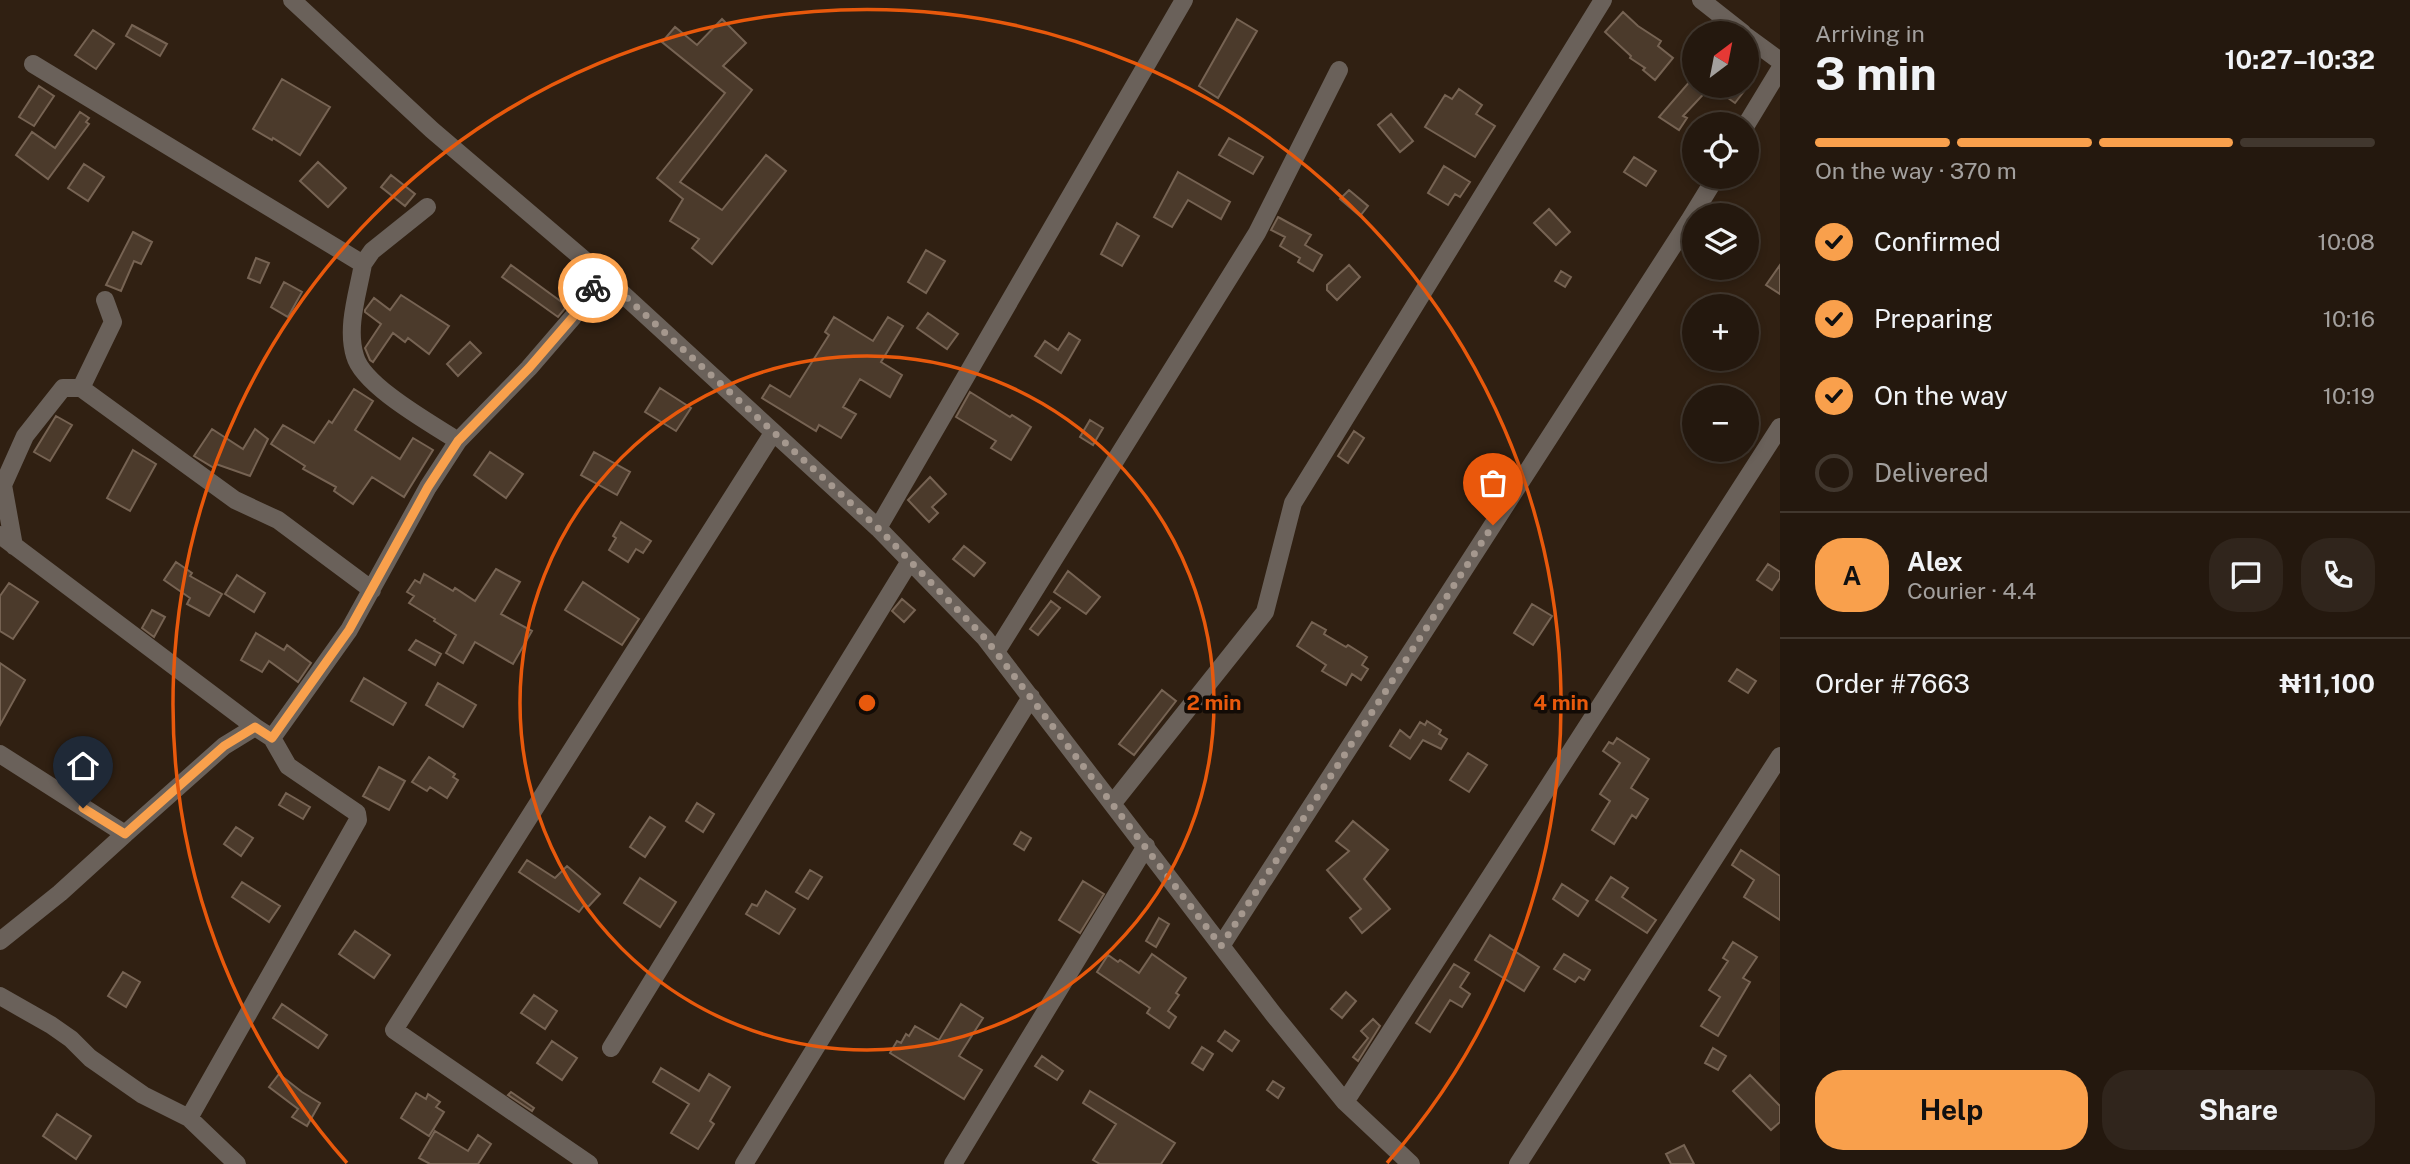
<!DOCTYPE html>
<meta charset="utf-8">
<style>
:root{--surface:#24180e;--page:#30251c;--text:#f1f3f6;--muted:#a3a09e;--line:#41372e;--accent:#f9a04c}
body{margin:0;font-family:"Public Sans",sans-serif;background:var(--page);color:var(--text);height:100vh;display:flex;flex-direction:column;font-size:26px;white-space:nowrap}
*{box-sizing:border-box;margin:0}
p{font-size:23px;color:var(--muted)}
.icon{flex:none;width:38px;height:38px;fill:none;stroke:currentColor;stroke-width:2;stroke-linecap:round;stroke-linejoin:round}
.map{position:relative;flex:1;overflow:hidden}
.sheet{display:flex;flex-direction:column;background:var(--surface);width:630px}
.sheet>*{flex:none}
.needle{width:46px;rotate:32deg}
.buttons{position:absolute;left:1682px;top:21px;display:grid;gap:14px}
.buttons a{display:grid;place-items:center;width:77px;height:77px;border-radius:50%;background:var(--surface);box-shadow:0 4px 10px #0003,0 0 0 2px var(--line);font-size:35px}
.pin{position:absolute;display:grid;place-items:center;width:60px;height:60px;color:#fff;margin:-72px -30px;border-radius:50% 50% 50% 0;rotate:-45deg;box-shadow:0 0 7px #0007}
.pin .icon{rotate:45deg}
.courier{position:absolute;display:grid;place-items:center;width:70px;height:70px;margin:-35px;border:5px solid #f9a04c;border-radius:50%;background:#fff;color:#222;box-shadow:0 2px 9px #0007}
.overview em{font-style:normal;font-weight:700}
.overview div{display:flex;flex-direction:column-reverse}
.overview{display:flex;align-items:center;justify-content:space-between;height:119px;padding:0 35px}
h1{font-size:46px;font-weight:700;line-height:52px}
.bar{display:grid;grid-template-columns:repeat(4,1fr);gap:10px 7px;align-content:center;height:84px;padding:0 35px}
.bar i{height:9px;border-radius:5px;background:var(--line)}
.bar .current{background:var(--accent)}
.bar p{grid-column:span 4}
.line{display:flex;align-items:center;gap:18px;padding:0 35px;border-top:2px solid var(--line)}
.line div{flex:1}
.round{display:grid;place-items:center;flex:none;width:74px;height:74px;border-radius:28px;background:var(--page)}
ol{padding:0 35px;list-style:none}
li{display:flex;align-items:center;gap:21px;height:77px}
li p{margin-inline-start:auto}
li .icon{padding:7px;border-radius:50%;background:var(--accent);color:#111;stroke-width:4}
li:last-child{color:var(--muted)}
li i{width:38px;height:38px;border:4px solid var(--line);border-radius:50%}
.primary-button{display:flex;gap:14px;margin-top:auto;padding:14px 35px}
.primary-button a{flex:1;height:80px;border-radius:28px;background:var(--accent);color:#111;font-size:28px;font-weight:700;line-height:80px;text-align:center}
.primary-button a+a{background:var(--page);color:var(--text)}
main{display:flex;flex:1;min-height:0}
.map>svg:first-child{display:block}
.building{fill:#4b3a2b;stroke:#766353;stroke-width:2}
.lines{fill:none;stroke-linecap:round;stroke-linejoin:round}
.minor{stroke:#6a615a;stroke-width:18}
.done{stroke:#a5988e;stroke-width:7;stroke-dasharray:0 12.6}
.route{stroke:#f9a04c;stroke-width:9}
.ring{fill:none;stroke:#e8590c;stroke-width:3.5}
.centre{fill:#e8590c;stroke:#120b06;stroke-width:3.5}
.ring-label{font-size:21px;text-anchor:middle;font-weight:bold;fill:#e8590c;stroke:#120b06;stroke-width:7;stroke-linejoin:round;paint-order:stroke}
</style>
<main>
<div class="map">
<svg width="1780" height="1164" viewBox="0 0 1780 1164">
<rect width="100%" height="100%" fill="#302012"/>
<path class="building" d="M1623,12L1638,26L1661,41L1658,46L1673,58L1655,80L1643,70L1645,68L1630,58L1631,56L1605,32Z
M722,19L746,43L723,66L752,90L680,182L722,210L766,155L786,171L712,264L692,248L699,239L670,221L683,199L657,178L725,93L662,42L675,27L697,45Z
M1237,19L1257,31L1218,98L1199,86Z
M132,25L167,44L160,56L126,36Z
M93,30L114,44L96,69L75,55Z
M282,79L330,107L300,155L273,138L272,140L253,129Z
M1691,80L1694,86H1748L1735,103L1711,86L1683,116L1687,118L1679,130L1659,117Z
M39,86L54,96L34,126L19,117Z
M1459,89L1482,105L1476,114L1495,126L1475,157L1425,127L1445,95L1452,99Z
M80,112L89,118L86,122L89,124L48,179L16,155L32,132L55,148Z
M1391,114L1413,141L1400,152L1378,125Z
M1229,138L1263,157L1253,174L1219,155Z
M1634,157L1656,171L1646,186L1624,172Z
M318,162L346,188L328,207L300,181Z
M84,164L104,177L88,201L68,188Z
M1444,166L1470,182L1460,197L1455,194L1448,205L1428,193Z
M1178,172L1230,202L1221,219L1188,200L1172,227L1154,217Z
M391,175L415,194L405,206L381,187Z
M1349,190L1368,206L1360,216L1340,199Z
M1549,209L1570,232L1556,245L1534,223Z
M1278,217L1311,235L1305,245L1322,255L1313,271L1298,262L1300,258L1280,246L1285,237L1271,230Z
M1117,223L1139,236L1122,266L1101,254Z
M133,232L152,242L141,264L134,261L121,291L106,285Z
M926,250L945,261L926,293L908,282Z
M256,258L269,263L260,283L248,278Z
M511,265L567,306L558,317L502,277Z
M1349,265L1360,277L1337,300L1327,290V285Z
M1780,265V294L1766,285Z
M1561,271L1571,277L1565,287L1555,281Z
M284,282L302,292L288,317L271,307Z
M401,295L449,326L429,354L408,338L405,342L393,333L373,362L370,360L365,348L381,324L365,312V310L374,298L390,310Z
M928,313L958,334L947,349L917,328Z
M834,317L873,341L888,317L903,326L881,362L902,375L890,397L860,379L843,407L856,414L841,438L819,425L816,431L762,398L770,385L790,397L829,335L825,332Z
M1069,333L1080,340L1061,373L1035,356L1045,341L1058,350Z
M470,342L481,353L458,376L447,364Z
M660,388L691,408L676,431L645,412Z
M354,389L373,401L355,430L400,459L413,438L433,450L404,497L372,477L353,504L334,491L336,487L303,469L305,466L271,444L283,425L314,443L329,421L332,423Z
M970,392L1010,417L1012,415L1031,427L1011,460L991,448L996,441L956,417Z
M56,416L72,425L50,461L34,452Z
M1090,420L1103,428L1093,445L1080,437Z
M212,429L243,449L255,429L268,439L250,476L216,464L214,468L194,456Z
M1354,431L1364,438L1348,463L1338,456Z
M133,450L156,464L130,511L107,498Z
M490,452L523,474L506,498L474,475Z
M594,452L630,472L617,495L581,475Z
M930,477L946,494L932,507L938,513L929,522L908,500Z
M1484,490L1497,498L1490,508L1478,500Z
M621,522L651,541L643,553L636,549L628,562L609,550L616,538L613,536Z
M964,546L985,563L974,576L953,559Z
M176,562L192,573L190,576L222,594L209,616L187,604L190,598L164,580Z
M1768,564L1780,572V578L1772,590L1757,580Z
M496,569L520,582L501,614L532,631L513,664L475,642L463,663L446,653L456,635L434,621L435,619L409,603L414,596L407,592L415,580L420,583L424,574L453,591L455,588L475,601Z
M1068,571L1100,597L1086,614L1054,592Z
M237,575L265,593L254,612L225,594Z
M583,582L639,619L622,645L565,610Z
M9,583L38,602L13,639L0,631V596Z
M902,599L915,610L904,622L892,611Z
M1051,601L1060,608L1038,635L1030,629Z
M1532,604L1552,616L1533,645L1514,633Z
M152,610L165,617L154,637L142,628Z
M1312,622L1326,630L1324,634L1346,647L1348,645L1367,657L1362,665L1368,669L1361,680L1352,674L1346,685L1322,671L1326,665L1297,646Z
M256,633L284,650L287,645L311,663L298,682L269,661L262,672L241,660Z
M416,640L441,654L435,665L409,650Z
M0,663L25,680L0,725Z
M1737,669L1756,681L1748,693L1729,681Z
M364,678L406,703L393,725L351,701Z
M438,683L476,705L463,727L426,705Z
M1162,690L1176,701L1134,755L1119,744Z
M1427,721L1441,730L1439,734L1447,739L1441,749L1423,740L1410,759L1390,746L1400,730L1410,738L1420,722L1425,725Z
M1617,738L1649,759L1631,788L1648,799L1636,818L1632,815L1614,844L1592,830L1610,801L1600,794L1620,763L1603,751L1609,742L1613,744Z
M1468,753L1487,765L1469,792L1450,780Z
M429,757L455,774L453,777L458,780L447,798L430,787L427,791L412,782Z
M379,767L405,781L389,810L363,796Z
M286,793L310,807L303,819L279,805Z
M697,803L714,814L703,832L686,821Z
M650,817L665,827L645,857L630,847Z
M1353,821L1388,850L1364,879L1390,909L1362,933L1350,918L1361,909L1327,870L1349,851L1336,841Z
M236,827L253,838L241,856L224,844Z
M1021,832L1031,838L1024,850L1014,844Z
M1741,850L1780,876V920L1744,897L1754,880L1732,865Z
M527,860L555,878L567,866L600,894L588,907L585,904L579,912L519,872Z
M810,870L822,877L808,899L796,892Z
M1611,877L1628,888L1622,897L1656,920L1647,933L1596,900Z
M640,878L676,902L660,927L624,903Z
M1083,881L1104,894L1080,933L1059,920Z
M242,882L280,906L269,922L232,897Z
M1562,884L1588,901L1578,916L1553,899Z
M766,891L795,909L779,934L746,914L752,904L757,906Z
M1159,918L1169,924L1156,947L1146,941Z
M355,931L390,955L374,978L339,954Z
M1490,935L1539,967L1524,991L1475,960Z
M1733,942L1757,957L1743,978L1750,982L1718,1036L1701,1026L1720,997L1709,990L1728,961L1723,958Z
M1152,954L1186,978L1176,993L1179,995L1168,1011L1176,1017L1169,1028L1147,1013L1150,1008L1097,972L1108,955L1118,962L1120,960L1139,973Z
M1564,954L1590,970L1584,980L1579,977L1575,982L1554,969Z
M1454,964L1469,973L1460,987L1470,994L1462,1007L1450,1000L1430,1032L1416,1023Z
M123,972L140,982L126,1007L108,996Z
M1346,992L1356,1001L1342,1018L1331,1009Z
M534,995L557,1011L545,1029L521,1013Z
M282,1004L327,1035L318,1048L273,1018Z
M961,1004L983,1018L959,1056L982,1070L964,1099L890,1053L897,1041L901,1043L906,1034L909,1036L915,1026L939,1040Z
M1373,1019L1380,1026L1358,1061L1353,1057L1368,1038L1361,1031Z
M1225,1031L1239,1041L1232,1051L1218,1041Z
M552,1041L577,1058L562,1080L537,1063Z
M1202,1047L1213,1054L1203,1070L1192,1063Z
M1713,1048L1726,1056L1718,1070L1705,1063Z
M1042,1056L1063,1071L1057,1080L1035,1066Z
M661,1068L699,1091L709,1074L730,1087L710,1121L714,1124L698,1149L671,1133L689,1104L653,1082Z
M279,1074L302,1092L320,1103L307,1126L292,1117L298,1109L269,1087Z
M1750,1075L1780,1106V1122L1771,1130L1733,1091Z
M1273,1081L1284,1088L1278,1098L1267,1090Z
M1090,1091L1175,1143L1161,1164H1100L1093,1160L1116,1124L1083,1103Z
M511,1092L534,1108L532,1111L508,1095Z
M416,1093L426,1099L428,1094L440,1102L436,1107L444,1112L429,1136L401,1118Z
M57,1114L91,1136L76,1159L43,1136Z
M435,1131L468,1151L478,1135L491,1144L478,1164H430L419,1158Z
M1684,1145L1694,1164H1671L1666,1154Z"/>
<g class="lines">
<path class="minor" d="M292,0L432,130L602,275L878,528L985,638L1274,1015L1345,1102L1411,1164
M1701,0L1743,33
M1746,36L1780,61
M33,64L363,264C358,293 346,327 355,356C363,386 432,424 458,441
M1746,125L1780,69
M363,264L372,251L427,207
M81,388L235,500L278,520L372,590
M878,528L1184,0
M0,535L255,727
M14,546L3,485L25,436L63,388H81L113,322L105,300
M996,652L1257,233L1339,70
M272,738L349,630L428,487L458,441L529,368L573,317L602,275
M0,754L125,834L224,746L255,727L272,738L288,766L357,813L358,820L189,1118
M1113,803L1265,612L1293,503L1603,0
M0,941L60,893L125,834
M1221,946L1689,221L1716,177
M0,996L51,1025L71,1039L90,1058L143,1095L189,1118L237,1164
M611,1048L910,561
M1345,1102L1780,427
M589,1164L394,1030L773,433
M744,1164L1031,697
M953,1164L1146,846
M1518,1164L1780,756"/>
</g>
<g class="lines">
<path class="done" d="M593,288L602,275L878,528L985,638L1221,946L1493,525"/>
<path class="route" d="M83,808L125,834L224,746L255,727L272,738L349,630L428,487L458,441L529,368L573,317L593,288"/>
</g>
<g class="ring">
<circle cx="867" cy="703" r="347"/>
<path d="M347 1163A694 694 0 1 1 1387 1163"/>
</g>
<circle cx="867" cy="703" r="10" class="centre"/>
<g class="ring-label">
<text x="1214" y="710">2 min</text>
<text x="1561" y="710">4 min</text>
</g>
</svg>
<div class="buttons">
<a><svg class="needle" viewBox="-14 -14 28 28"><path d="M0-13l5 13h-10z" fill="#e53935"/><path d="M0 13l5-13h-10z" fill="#a3a09e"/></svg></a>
<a><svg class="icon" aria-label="locate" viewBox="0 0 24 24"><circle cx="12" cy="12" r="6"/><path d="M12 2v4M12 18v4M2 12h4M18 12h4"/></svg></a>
<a><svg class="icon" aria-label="layers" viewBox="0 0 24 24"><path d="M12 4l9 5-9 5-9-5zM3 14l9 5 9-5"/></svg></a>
<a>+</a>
<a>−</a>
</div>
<div class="pin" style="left:1493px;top:525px;background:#ea580c"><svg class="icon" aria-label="bag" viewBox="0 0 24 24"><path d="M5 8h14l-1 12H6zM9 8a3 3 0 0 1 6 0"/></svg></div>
<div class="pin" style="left:83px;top:808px;background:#1f2937"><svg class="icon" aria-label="home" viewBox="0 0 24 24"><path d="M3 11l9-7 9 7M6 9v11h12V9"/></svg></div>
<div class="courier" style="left:593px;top:288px"><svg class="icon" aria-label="bike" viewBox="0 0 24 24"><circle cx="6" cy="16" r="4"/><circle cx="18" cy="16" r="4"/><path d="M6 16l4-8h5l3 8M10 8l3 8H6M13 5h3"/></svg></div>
</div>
<section class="sheet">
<div class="overview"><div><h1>3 min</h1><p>Arriving in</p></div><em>10:27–10:32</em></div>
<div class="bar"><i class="current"></i><i class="current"></i><i class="current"></i><i></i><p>On the way · 370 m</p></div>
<ol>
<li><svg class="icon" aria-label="check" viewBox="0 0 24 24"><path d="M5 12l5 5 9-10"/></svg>Confirmed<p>10:08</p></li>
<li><svg class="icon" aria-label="check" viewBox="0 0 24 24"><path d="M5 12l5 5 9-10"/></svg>Preparing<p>10:16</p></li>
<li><svg class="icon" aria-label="check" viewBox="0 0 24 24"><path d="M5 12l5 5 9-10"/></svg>On the way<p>10:19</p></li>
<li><i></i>Delivered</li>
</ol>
<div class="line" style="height:126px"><b class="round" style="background:var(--accent);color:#111">A</b><div><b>Alex</b><p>Courier · 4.4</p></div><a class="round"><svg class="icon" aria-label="chat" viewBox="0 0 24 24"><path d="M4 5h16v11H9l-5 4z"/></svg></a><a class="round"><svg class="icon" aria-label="phone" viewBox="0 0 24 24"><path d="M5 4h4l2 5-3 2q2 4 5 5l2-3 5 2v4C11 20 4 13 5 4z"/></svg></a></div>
<div class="line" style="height:91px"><div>Order #7663</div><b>₦11,100</b></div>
<div class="primary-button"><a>Help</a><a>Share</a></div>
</section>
</main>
